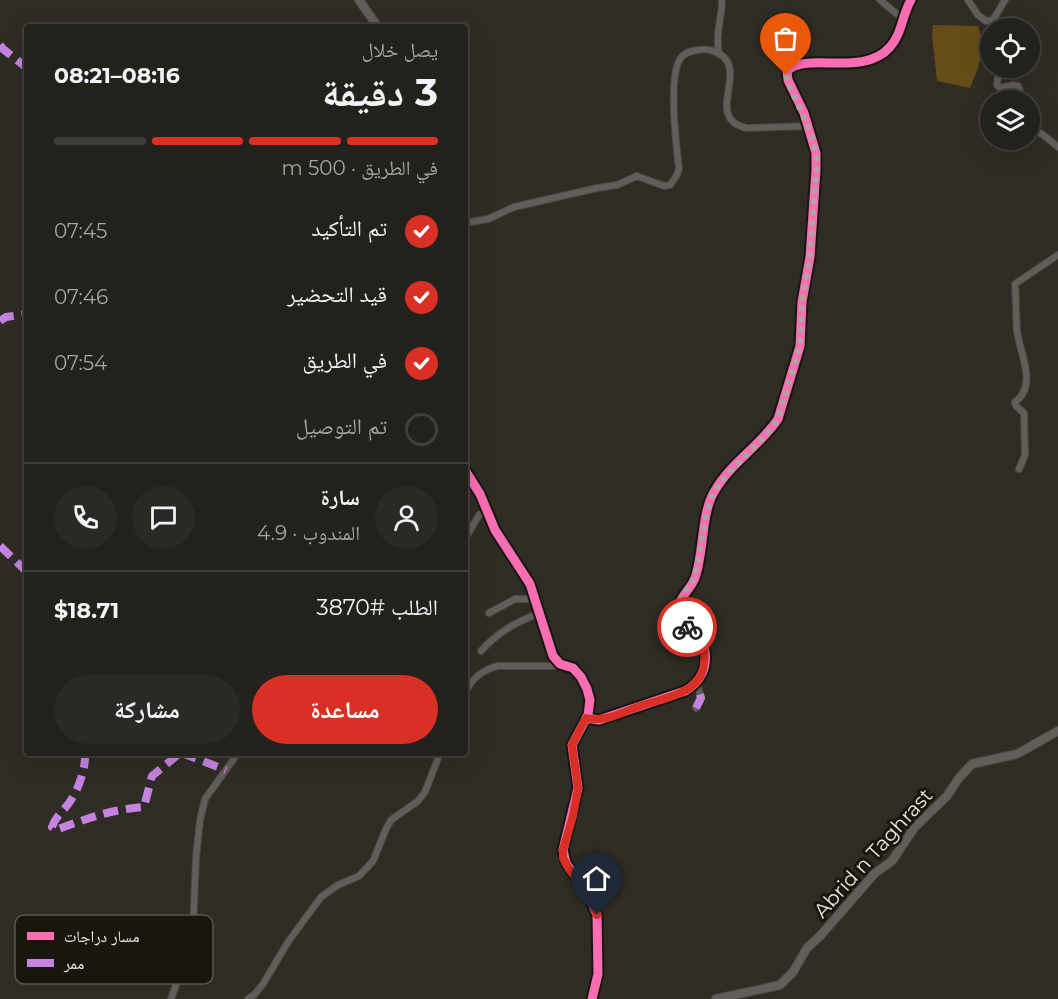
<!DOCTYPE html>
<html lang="ar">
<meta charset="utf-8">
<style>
:root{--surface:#23211c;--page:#2b2925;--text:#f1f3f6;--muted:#a3a3a3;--line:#403e3b;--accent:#d93025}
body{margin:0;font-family:Montserrat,"Noto Naskh Arabic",sans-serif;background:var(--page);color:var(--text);direction:rtl;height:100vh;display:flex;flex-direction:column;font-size:22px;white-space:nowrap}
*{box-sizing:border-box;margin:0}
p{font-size:20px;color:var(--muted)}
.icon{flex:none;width:33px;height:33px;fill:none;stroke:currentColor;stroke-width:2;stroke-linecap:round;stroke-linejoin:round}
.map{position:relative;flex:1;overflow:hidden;direction:ltr}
.side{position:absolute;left:24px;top:24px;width:444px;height:732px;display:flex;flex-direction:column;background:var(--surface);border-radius:6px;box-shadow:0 6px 24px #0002,0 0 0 2px var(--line);direction:rtl}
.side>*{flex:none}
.buttons{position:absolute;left:980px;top:18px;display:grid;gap:12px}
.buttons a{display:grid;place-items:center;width:60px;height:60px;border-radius:50%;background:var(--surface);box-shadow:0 6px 24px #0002,0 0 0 2px var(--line);font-size:30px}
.pin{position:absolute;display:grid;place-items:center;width:51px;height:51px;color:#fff;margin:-62px -26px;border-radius:50% 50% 50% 0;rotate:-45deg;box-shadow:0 0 6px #0007}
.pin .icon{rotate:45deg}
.courier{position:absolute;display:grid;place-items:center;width:60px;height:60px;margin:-30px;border:4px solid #d93025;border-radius:50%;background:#fff;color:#222;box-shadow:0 2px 8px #0007}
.headline em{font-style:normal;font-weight:700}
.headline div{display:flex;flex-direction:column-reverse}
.headline{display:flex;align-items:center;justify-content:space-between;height:102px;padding:0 30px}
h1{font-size:39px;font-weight:700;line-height:45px}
.bar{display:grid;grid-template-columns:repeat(4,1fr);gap:9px 6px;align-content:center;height:72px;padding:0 30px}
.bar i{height:8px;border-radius:4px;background:var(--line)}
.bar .active{background:var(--accent)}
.bar p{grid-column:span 4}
.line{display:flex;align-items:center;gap:15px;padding:0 30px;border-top:2px solid var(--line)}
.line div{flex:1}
.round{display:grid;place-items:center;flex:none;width:63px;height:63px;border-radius:32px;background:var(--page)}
ol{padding:0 30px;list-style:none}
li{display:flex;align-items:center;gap:18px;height:66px}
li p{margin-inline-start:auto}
li .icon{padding:6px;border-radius:50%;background:var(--accent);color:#fff;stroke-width:4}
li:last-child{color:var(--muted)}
li i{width:33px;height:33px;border:3px solid var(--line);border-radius:50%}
.action{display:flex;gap:12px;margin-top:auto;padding:12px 30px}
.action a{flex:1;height:69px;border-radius:36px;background:var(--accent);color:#fff;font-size:24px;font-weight:700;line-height:69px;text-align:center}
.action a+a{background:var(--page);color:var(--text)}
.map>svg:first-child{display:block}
.green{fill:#644d17}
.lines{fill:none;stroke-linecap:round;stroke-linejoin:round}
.street-casing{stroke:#4a4741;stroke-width:8}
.secondary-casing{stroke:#4a4741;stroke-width:10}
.street{stroke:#615e59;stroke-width:6}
.secondary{stroke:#615e59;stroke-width:8}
.quiet{stroke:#c483df;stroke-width:8;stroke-dasharray:15 8;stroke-linecap:butt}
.cycleway-casing{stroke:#191610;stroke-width:13}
.cycleway{stroke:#f96db3;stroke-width:9}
.done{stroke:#aca8a0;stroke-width:6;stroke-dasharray:0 10.8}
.route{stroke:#d93025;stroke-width:8}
.labels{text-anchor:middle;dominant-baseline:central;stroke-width:6;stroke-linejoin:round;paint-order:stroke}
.street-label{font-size:20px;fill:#efebe2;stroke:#191610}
.key{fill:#191610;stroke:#59564f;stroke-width:1.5}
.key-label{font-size:16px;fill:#efebe2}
</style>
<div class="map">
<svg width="1058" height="999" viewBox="0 0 1058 999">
<rect width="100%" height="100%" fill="#2f2c25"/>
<path class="green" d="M933,25L978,26C987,51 979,65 970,88L937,81L932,34Z"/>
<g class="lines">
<g class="street-casing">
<path id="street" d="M880,0L903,19
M968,0L978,15L986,21L993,20L1005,0
M993,20L1000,28
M719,54C715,31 722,20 722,0
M999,68L997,85L1000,88L1013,85L1018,86L1020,91V100
M1029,127L1042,134L1058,147
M465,223L488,219L514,207L597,188L617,185L637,176L664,186L670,185L677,175L679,168C676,144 668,79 680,59C685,50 704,48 713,51C755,65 701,117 746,128L808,126
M1019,469L1025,455L1024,413L1016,406L1015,402C1038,385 1020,354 1017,331C1016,316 1016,300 1015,284L1058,255
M465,539L479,515L487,510
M489,613L515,599H535
M481,651C498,632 516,622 540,613
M465,693C472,678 482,670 498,666H556L560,664
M696,708L701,698L697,683
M586,718L599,720L685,691C701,682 709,666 704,647L678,615C676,599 690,591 695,578C704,553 701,514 714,492C730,463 760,446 778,419L800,346L802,302L810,257L816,170V153L804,113L788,80L787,71C806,51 863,78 890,47C902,34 902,15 911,0
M171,999L189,948L193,928L196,857L200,820L205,799L238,753
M248,999L255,994L263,984L288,942L321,897L338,885L359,876L373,861L386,829L391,820L418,801L425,792L440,753"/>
</g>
<g class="secondary-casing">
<path id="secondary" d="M359,0L378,27
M465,470L480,494L495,530L530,584L553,656L560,664L573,668L581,677L587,689L590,700L588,715L572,745L578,788L563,850L566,863L588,894L597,915L598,974L592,999
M716,999L780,985L793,972L807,948L821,935L875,873L892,861L914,828L947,796L959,778L972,764L1017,754L1058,731"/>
</g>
<use href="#street" class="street"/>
<use href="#secondary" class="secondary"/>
<path class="quiet" d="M0,45L3,49L27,68
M0,321L6,317L27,314
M0,546L27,572
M696,708L701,698L697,683
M85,753C86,767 79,788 71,800C65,810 56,815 52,827L56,830C85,819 113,809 144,807L152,776L180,753
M182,753L226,770"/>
<g class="cycleway-casing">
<path id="cycleway" d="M465,470L480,494L495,530L530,584L553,656L560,664L573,668L581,677L587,689L590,700L588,715L572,745L578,788L563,850L566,863L588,894L597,915L598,974L592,999
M586,718L599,720L685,691C701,682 709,666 704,647L678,615C676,599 690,591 695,578C704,553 701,514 714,492C730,463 760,446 778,419L800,346L802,302L810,257L816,170V153L804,113L788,80L787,71C806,51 863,78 890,47C902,34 902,15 911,0"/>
</g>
<use href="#cycleway" class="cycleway"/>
</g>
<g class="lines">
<path class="done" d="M687,627C684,623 677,617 677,611C677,597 692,587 695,574C702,551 703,508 716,489C734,463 761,445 778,419L800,346L802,302L810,257L817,161C814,129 795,105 786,75"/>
<path class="route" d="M597,915L588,894L569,869L563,858V850L573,816L578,788L572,745L586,718C603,723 624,712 640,706C664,698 702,694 704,663C705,656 705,650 702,644C699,638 692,632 687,627"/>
</g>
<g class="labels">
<g class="street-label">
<text transform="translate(873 853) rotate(-48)">Abrid n Taghrast</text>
</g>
</g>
<rect x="15" y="915" width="198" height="69" rx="9" class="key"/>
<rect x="27" y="932" width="27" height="8" fill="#f96db3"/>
<rect x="27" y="959" width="27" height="8" fill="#c483df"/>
<g class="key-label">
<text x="64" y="942">مسار دراجات</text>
<text x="64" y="969">ممر</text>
</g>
</svg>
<div class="buttons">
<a><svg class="icon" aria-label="locate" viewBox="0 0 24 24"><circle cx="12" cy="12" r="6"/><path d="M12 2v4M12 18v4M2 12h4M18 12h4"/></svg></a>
<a><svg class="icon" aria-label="layers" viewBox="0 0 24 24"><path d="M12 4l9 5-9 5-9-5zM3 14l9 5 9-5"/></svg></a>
</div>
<div class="pin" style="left:786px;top:75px;background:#ea580c"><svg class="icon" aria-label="bag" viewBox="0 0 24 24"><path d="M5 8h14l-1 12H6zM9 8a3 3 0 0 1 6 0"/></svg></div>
<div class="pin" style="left:597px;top:915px;background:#1f2937"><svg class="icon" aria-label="home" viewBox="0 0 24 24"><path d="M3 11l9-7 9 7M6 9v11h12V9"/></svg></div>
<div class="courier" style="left:687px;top:627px"><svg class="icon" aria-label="bike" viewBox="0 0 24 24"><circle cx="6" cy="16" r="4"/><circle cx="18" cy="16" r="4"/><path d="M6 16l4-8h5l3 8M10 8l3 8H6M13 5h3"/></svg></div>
<section class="side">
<div class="headline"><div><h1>3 دقيقة</h1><p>يصل خلال</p></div><em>08:16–08:21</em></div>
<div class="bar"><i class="active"></i><i class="active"></i><i class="active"></i><i></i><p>في الطريق · 500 m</p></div>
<ol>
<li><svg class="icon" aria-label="check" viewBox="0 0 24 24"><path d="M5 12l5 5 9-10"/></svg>تم التأكيد<p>07:45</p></li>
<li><svg class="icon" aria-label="check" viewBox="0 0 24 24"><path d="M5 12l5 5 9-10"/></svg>قيد التحضير<p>07:46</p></li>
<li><svg class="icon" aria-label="check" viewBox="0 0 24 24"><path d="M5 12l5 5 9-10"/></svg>في الطريق<p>07:54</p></li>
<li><i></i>تم التوصيل</li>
</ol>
<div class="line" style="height:108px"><a class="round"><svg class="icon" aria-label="person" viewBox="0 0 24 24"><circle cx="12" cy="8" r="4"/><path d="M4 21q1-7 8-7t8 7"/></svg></a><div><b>سارة</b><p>المندوب · 4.9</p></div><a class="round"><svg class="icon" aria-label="chat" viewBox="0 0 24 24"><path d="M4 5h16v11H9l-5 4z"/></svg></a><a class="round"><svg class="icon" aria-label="phone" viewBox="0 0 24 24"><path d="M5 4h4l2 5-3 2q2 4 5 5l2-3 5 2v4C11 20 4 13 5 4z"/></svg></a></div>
<div class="line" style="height:78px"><div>الطلب #3870</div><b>$18.71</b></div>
<div class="action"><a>مساعدة</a><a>مشاركة</a></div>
</section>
</div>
